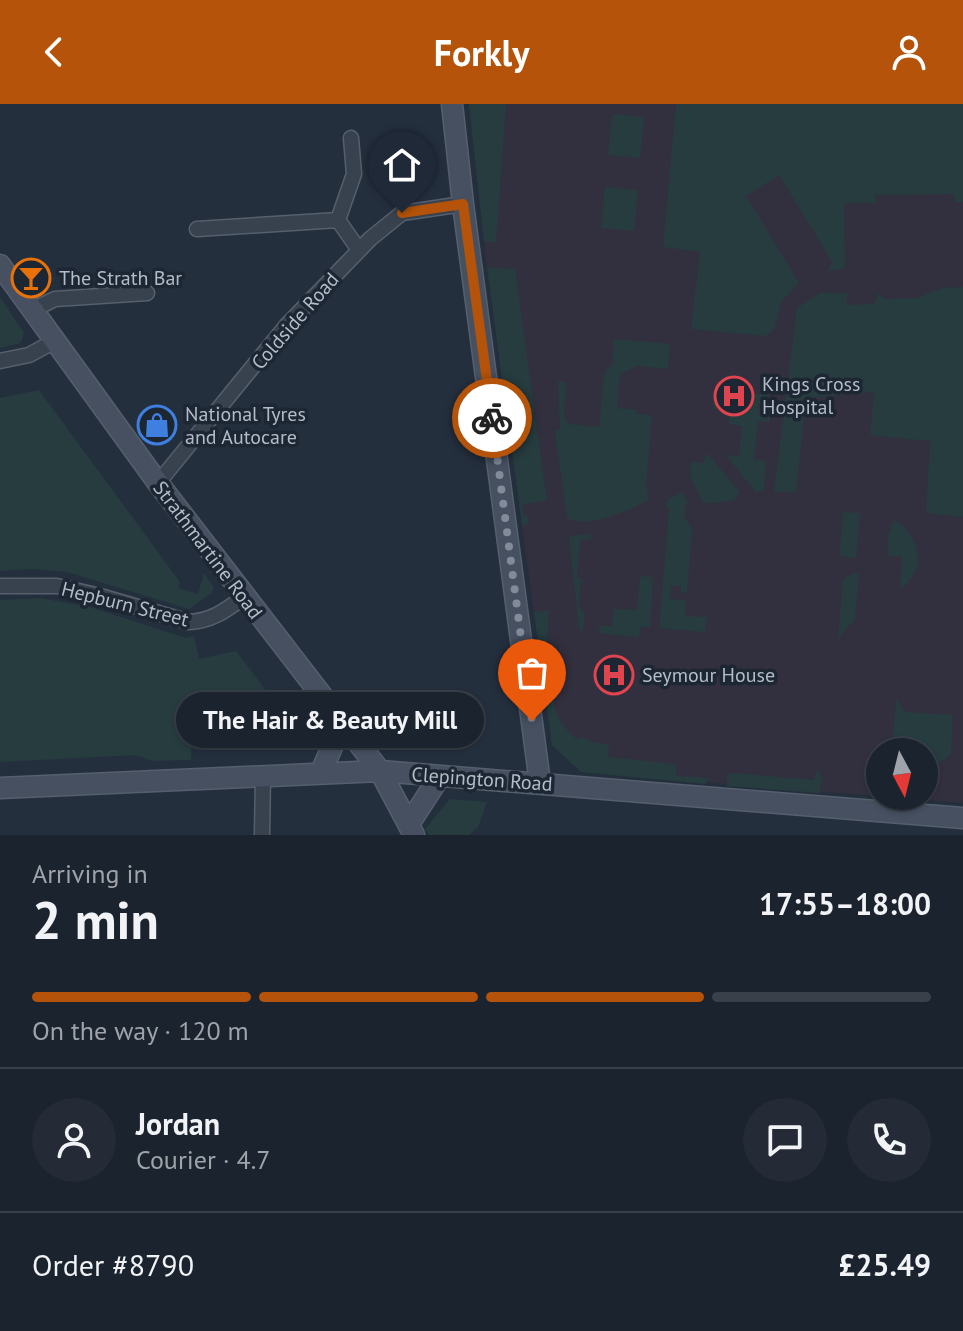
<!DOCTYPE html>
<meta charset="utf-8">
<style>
:root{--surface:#1b232e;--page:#242b36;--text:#f1f3f6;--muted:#a0a4aa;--line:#39404a;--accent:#b45309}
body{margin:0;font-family:"PT Sans",sans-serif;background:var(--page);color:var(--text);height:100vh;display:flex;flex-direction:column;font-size:30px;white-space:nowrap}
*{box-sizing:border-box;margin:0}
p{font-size:26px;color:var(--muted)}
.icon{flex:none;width:44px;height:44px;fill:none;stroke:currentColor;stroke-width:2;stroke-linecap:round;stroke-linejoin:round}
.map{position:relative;height:731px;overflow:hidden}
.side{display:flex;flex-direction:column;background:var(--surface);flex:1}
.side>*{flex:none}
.needle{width:52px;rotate:173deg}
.tools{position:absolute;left:866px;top:634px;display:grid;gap:16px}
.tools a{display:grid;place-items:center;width:72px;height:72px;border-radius:50%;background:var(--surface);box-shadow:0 2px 6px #0004,0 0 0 2px var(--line);font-size:40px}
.pin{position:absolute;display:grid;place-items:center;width:68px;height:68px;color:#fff;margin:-82px -34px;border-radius:50% 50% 50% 0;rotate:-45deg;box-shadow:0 0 8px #0007}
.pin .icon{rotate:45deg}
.courier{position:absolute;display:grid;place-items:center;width:80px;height:80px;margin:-40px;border:6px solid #b45309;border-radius:50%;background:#fff;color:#222;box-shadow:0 2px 10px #0007}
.bubble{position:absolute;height:56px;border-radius:28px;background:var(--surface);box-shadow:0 2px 6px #0004,0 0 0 2px var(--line);font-size:26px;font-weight:600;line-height:56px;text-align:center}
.head em{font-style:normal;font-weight:600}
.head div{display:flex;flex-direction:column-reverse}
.head{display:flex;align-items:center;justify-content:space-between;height:136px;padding:0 32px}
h1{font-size:52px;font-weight:600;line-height:60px}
.bar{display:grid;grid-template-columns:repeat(4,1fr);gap:12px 8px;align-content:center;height:96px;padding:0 32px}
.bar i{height:10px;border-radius:6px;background:var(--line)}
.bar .on{background:var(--accent)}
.bar p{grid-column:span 4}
.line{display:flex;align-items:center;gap:20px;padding:0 32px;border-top:2px solid var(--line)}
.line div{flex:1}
.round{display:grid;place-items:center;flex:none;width:84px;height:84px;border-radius:42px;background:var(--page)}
header{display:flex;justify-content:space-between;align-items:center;height:104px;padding:0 32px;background:var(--accent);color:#fff;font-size:36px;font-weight:600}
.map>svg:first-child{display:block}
.medical{fill:#32303f;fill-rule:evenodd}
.green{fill:#263c3f}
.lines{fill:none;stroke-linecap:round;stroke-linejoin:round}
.street-casing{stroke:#565f6c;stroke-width:17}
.secondary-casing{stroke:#565f6c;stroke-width:23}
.street{stroke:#38414e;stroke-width:14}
.secondary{stroke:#465061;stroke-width:20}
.done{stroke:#828b98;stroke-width:8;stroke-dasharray:0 14.4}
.route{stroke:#b45309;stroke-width:10}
.labels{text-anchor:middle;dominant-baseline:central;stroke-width:7;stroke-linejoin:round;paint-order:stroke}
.poi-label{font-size:20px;fill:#b4bcc9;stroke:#1d2633;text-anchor:start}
.street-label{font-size:20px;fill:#b4bcc9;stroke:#1d2633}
</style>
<header><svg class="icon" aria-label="back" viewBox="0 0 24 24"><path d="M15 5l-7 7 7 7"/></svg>Forkly<svg class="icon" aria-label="person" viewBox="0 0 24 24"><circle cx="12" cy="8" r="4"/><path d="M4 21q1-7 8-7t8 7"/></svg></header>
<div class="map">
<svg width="963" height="731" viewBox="0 0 963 731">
<rect width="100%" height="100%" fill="#242f3e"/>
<path class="medical" d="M469,0H741L753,19L963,0V699L581,668L552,641L487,163ZM880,648H924V692H880Z"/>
<path class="green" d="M469,0H506L496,138H484Z
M676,0H963V98H955L954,90L875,91V99H844L845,164L827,168L832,158L779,71L746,92L799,179L781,198L774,226L766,232L691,225L700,148L663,143Z
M612,10L644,13L640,54L608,51Z
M605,83L638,86L634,127L601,124Z
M487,163L515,165L547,397L522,400L524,412H528L529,420L522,421Z
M963,183V413L926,409L930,337L870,331L874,288L806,294L796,388H774L797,204L820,189H847V201L874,200L878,189L885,195L917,194L942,184Z
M0,193L24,229L21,239L0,244Z
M614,235L670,240L668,265L637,262L620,270L617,304L636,306V310L652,311L646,382L649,388L646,390L649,396C629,406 587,426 567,414L555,327L560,326L558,277L566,278L564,311L568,320L599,323L604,270L606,269L607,263H612Z
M39,286L180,478L178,484L198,490L204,469L214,484L212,489L189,505L67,468L33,465L0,467V294Z
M714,286L764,290L770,293L771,300H759V310L770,312L769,318L758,317L754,356L766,357L764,385L756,389L726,351L739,352L742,322L729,320V306L713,305Z
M705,351H709L739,387L734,397L703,399L690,371L691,358L704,359Z
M683,388L688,398C681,409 685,415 692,425L687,489L681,488V482H671L670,495L686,496L685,512L707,513L705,528L659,524L669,407L665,400L668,398L667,395Z
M843,408L860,409L856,454L839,452Z
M894,416C909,422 923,449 916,466C914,473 905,480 900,486L902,453L887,452L888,432Z
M589,430L592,435L580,436L577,474H581L579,503L585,510L583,527L579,525L569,432Z
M852,470H859L855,515L838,535L843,475Z
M640,472L653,473L650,523H640L639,533L598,529L600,522H612L614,505L637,506Z
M40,494L90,503L186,534L194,532L199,555L236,547L296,626L191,631V656L152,657L136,651L0,658V496Z
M549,506L545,568L552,569C549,597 556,618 578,636L582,633L594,638L609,641L608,653L676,660V672L709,674L705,680L581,668L552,641L534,508Z
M896,594L905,608L953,611L951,649L939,660L924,659V648H888V641L893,636Z
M816,666L822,672L820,689L727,682V672L732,669L814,676Z
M450,695L487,698L478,723L469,731H429L425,725Z"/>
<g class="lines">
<g class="street-casing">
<path id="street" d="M338,116L359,146
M197,125L338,116L354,70L351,34
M32,206L55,195L147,189
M0,257L29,251L55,237
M158,379L286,222L370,135L402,109L463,100
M0,482H57L100,492L189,518C212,517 226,506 244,493
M262,731L263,671"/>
</g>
<g class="secondary-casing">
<path id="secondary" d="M452,0L463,100L540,679
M0,161L158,379L380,667L414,731
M321,668L343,618
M0,684L380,667L963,714
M409,720L440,672"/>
</g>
<use href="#street" class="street"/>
<use href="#secondary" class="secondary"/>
</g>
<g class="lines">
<path class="done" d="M492,314L532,617"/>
<path class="route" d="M402,109L463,100L492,314"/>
</g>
<defs>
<g id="bar-ring" transform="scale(2)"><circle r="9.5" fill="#1d2633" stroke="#e8710a" stroke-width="1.5"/><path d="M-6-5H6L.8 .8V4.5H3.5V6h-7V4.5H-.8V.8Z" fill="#e8710a"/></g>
<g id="hospital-ring" transform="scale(2)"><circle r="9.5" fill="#1d2633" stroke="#e0444e" stroke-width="1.5"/><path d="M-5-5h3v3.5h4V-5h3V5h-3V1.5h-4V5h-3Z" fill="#e0444e"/></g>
<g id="shop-ring" transform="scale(2)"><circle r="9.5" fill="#1d2633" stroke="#3f7fe0" stroke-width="1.5"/><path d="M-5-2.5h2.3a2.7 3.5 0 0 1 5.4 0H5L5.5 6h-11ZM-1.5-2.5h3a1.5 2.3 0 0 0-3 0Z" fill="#3f7fe0"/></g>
</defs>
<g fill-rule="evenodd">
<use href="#bar-ring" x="31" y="174"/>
<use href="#hospital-ring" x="734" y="292"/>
<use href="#shop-ring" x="157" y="321"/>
<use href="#hospital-ring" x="614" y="571"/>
</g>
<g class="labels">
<g class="poi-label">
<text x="59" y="174">The Strath Bar</text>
<text x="762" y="280">Kings Cross<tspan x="762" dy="23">Hospital</tspan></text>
<text x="185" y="310">National Tyres<tspan x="185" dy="23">and Autocare</tspan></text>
<text x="642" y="571">Seymour House</text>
</g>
<g class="street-label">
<text transform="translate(295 217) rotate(-49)">Coldside Road</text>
<text transform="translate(208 446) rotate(53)">Strathmartine Road</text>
<text transform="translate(125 500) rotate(14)">Hepburn Street</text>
<text transform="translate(482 675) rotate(4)">Clepington Road</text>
</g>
</g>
</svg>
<div class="tools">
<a><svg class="needle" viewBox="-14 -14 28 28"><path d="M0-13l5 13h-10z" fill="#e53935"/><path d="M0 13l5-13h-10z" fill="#a0a4aa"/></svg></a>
</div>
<div class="pin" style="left:532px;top:617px;background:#ea580c"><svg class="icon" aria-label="bag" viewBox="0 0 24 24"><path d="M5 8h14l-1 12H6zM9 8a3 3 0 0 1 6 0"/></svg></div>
<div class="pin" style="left:402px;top:109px;background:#1f2937"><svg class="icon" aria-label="home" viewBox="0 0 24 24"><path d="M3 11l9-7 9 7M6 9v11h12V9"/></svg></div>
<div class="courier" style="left:492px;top:314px"><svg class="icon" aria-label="bike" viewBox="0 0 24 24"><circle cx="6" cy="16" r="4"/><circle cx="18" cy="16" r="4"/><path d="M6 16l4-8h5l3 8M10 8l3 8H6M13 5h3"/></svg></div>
<div class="bubble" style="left:176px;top:588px;width:308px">The Hair &amp; Beauty Mill</div>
</div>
<section class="side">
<div class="head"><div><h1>2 min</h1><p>Arriving in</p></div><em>17:55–18:00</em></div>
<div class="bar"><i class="on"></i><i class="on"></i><i class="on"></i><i></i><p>On the way · 120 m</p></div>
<div class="line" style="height:144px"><a class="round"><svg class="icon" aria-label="person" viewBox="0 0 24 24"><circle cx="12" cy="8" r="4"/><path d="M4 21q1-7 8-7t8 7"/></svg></a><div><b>Jordan</b><p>Courier · 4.7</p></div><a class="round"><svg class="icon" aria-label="chat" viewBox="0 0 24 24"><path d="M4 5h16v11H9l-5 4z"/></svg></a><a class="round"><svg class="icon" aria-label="phone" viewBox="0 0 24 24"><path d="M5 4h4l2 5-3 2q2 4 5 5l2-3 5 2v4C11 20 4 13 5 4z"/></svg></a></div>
<div class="line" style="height:104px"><div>Order #8790</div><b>£25.49</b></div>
</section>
